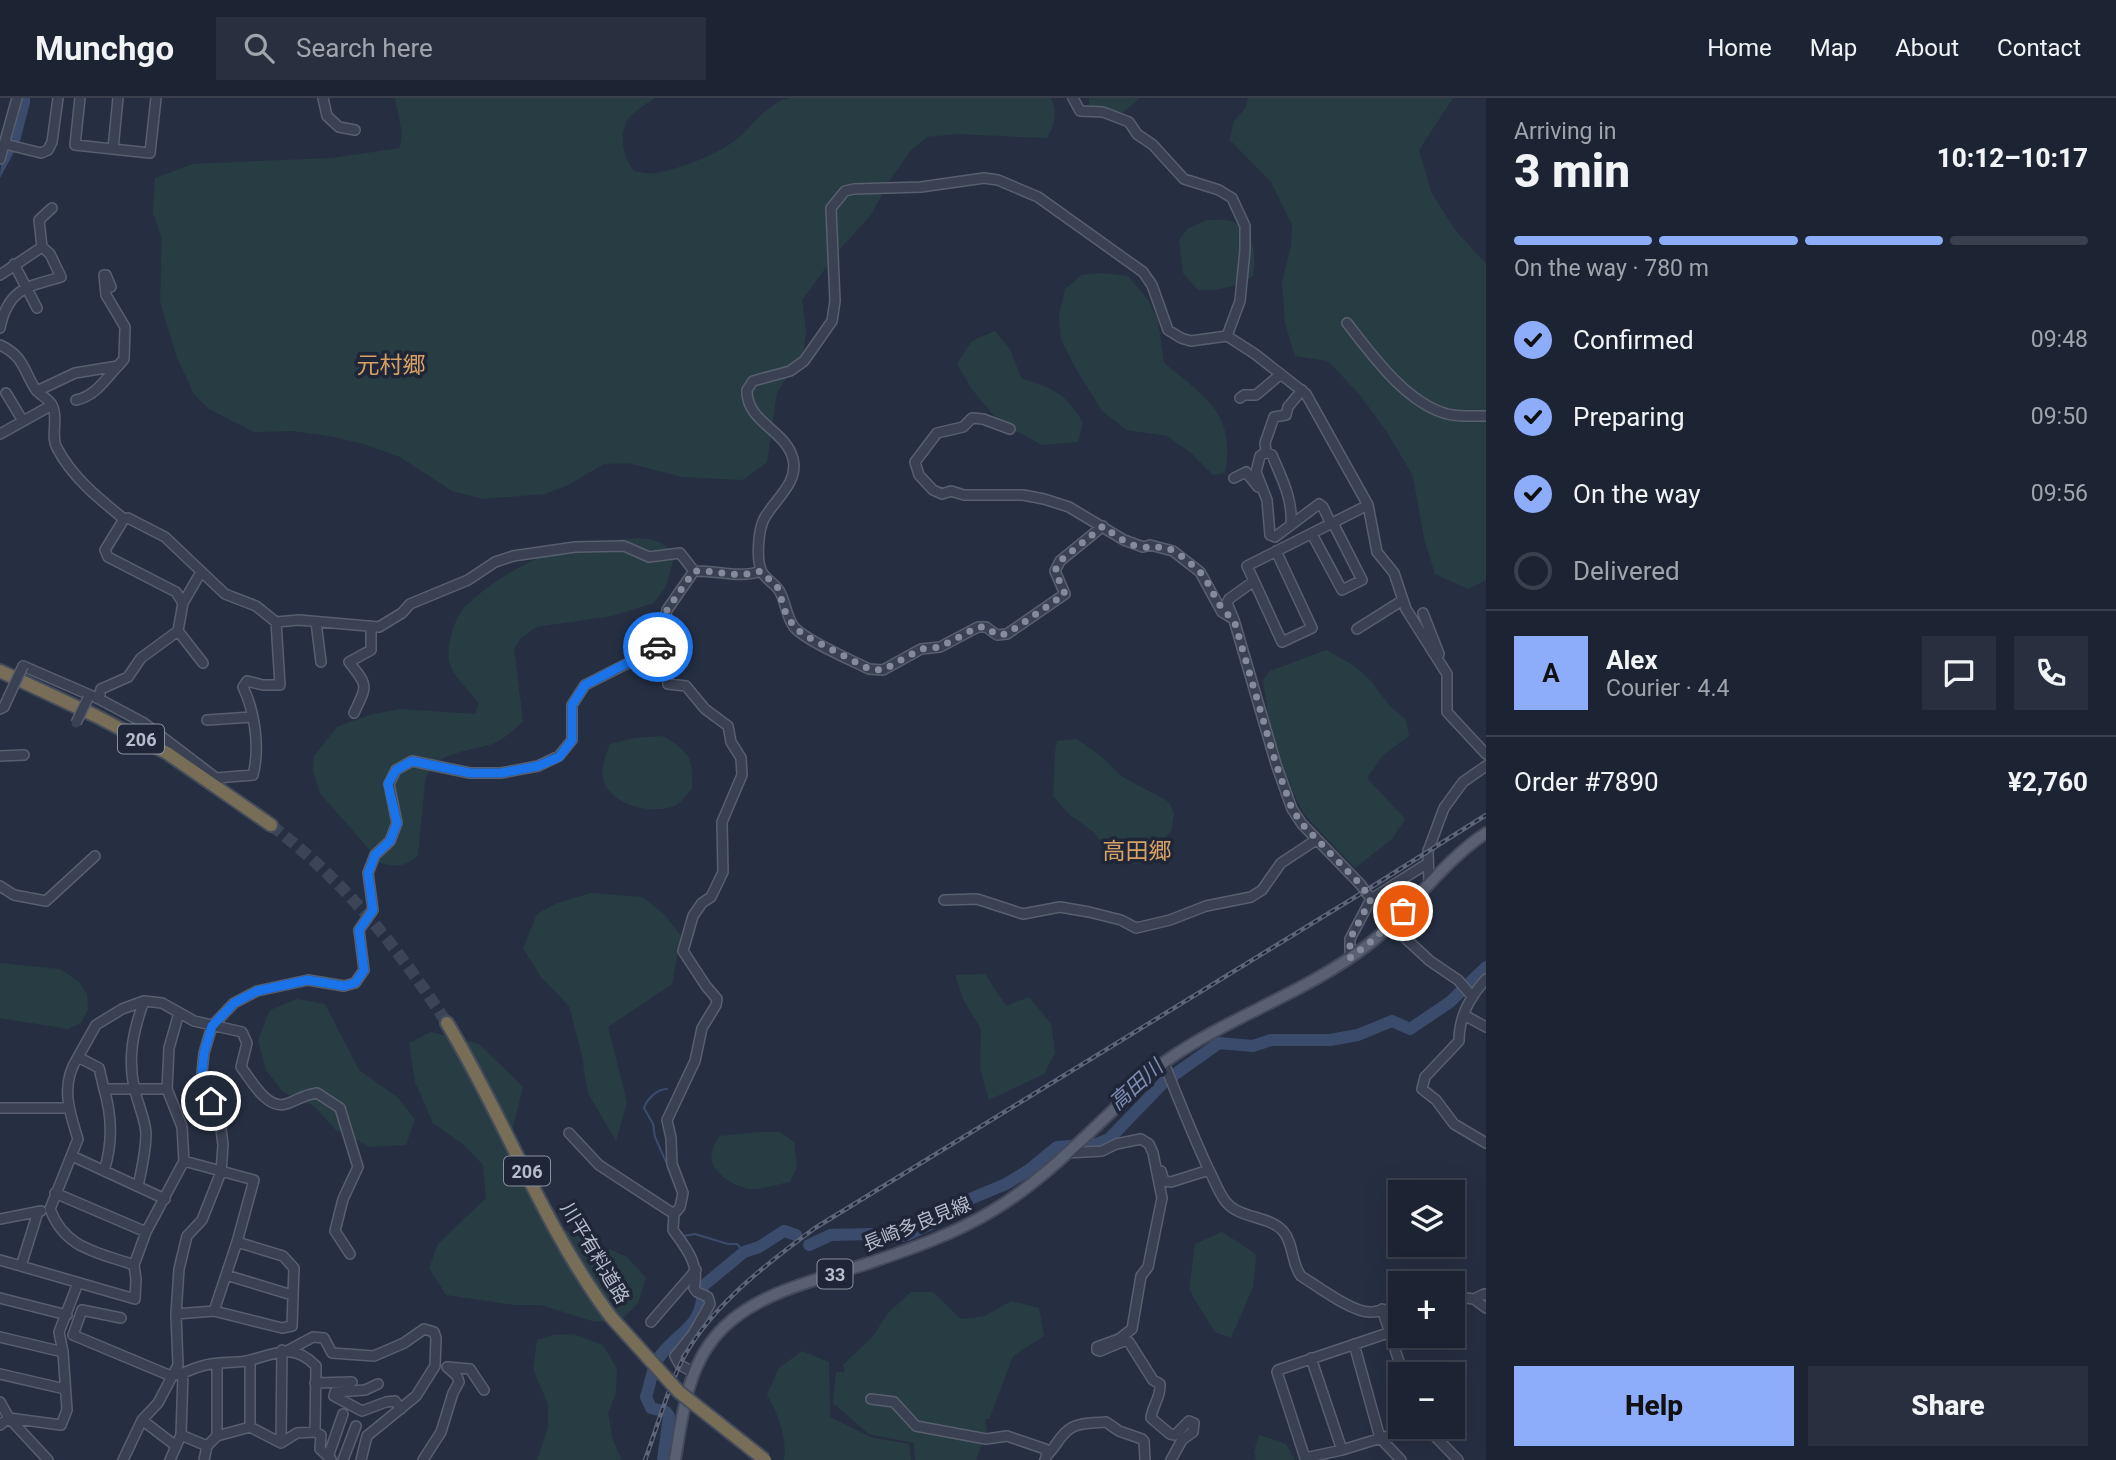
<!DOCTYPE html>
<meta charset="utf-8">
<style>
:root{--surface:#1c2332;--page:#292f3e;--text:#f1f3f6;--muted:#a0a4ac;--line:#3a404d;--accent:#8dadfa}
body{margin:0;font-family:Roboto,"Noto Sans JP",sans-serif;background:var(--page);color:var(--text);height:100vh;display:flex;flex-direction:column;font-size:26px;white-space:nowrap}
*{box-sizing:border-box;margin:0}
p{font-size:23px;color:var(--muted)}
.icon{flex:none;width:38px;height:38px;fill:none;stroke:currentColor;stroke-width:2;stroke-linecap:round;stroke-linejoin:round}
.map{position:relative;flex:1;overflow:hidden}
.sheet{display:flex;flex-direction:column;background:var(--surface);width:630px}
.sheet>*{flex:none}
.tools{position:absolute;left:1388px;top:1082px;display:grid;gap:14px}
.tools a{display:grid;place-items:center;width:77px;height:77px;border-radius:0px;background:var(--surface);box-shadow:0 7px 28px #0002,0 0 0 2px var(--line);font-size:35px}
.pin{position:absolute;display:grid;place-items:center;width:60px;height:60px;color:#fff;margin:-30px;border:4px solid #fff;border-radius:50%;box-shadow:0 2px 7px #0007}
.courier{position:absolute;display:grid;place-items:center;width:70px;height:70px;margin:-35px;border:5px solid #1a73e8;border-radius:50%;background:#fff;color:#222;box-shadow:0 2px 9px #0007}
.summary em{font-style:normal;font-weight:800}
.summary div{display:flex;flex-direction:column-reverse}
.summary{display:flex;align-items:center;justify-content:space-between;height:119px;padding:0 28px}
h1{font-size:46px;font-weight:800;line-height:52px}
.bar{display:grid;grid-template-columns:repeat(4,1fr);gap:10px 7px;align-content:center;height:84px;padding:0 28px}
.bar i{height:9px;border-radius:5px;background:var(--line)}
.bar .selected{background:var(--accent)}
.bar p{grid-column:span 4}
.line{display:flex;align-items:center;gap:18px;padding:0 28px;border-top:2px solid var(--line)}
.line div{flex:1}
.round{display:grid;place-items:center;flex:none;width:74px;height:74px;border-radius:0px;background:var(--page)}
ol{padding:0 28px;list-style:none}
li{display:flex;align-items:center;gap:21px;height:77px}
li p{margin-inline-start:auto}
li .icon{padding:7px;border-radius:50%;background:var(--accent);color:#111;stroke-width:4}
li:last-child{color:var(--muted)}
li i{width:38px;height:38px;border:4px solid var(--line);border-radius:50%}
.primary-button{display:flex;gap:14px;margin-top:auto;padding:14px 28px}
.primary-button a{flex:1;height:80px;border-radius:0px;background:var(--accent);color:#111;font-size:28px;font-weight:800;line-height:80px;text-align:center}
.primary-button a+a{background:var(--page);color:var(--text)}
header{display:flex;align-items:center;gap:42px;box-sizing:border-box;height:98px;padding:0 35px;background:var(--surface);border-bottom:2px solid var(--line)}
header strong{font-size:33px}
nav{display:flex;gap:38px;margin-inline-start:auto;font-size:24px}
.search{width:490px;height:63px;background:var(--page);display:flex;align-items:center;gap:18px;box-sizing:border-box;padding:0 24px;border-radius:0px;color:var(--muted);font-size:26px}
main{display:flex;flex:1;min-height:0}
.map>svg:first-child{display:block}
.green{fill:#283d43}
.water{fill:#3b4b6b}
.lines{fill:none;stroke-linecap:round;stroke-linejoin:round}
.stream{stroke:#3b4b6b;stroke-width:2}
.river{stroke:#3b4b6b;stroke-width:12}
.highway-tunnel{stroke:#3c4457;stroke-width:12;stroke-dasharray:12 6;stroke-linecap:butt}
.minor-casing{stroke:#585f6f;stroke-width:12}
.major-casing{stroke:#444a5b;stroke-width:14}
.highway-casing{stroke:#454c5c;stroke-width:16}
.minor{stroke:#3a4152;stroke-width:9}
.major{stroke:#586071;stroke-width:10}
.highway{stroke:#786e57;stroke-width:12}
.rail-casing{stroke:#5c6579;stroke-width:4.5}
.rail{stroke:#1f2637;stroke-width:2;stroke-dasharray:5;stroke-linecap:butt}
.minor-bridge-casing{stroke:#585f6f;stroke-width:12;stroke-linecap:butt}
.highway-bridge-casing{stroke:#454c5c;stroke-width:16;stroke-linecap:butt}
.minor-bridge{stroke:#3a4152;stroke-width:9}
.highway-bridge{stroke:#786e57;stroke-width:12}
.done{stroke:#848b9c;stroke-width:7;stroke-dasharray:0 12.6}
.route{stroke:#1a73e8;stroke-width:9}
.labels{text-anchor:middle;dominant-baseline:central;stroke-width:7;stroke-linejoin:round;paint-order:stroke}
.shield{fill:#1f2637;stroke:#89909f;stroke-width:2}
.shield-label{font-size:18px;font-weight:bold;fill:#b7bdcc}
.street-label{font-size:19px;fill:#b7bdcc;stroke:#1f2637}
.water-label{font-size:21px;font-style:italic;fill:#7d8fb3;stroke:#1f2637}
.quarter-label{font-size:23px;fill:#d8a265;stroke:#1f2637}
</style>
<header>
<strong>Munchgo</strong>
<div class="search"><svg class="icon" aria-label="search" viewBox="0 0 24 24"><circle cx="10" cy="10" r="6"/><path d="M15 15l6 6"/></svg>Search here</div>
<nav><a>Home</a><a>Map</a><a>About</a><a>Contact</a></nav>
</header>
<main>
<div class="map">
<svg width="1486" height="1362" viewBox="0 0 1486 1362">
<rect width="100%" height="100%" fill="#262f42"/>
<path class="green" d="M395,0H654C647,6 633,13 628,21C618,39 623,58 634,73C641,74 649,77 656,75C681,71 724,54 742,37C756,23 768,6 789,0H1051C1057,15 1055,26 1047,40L956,36L927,39L911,52L889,83L871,117L838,153L802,202L806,232L803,255L777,294L767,364L743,382L682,379L628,365L604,366L568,387L545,396L483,401L452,393L400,359L364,346L334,339L294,333L254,334L209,311L194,296L176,257L160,203L162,141L153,115L155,80L193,66L332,60L400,50L402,35Z
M1089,0H1139C1123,17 1112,23 1089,17Z
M1248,0H1453L1419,52L1431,94L1455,132L1486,166V482L1468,491L1435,476L1424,440L1413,378L1387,334L1360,297L1328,263L1295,258L1285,225L1282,183L1291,148L1292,127L1271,84L1230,42L1233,25L1246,9Z
M1207,122C1214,122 1224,121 1231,123C1255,132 1256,157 1253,178C1234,189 1221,193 1198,192L1183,175L1179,142L1187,131Z
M1102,175L1128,178L1148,202L1158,223L1164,265C1205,299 1236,315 1225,375L1213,377L1190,354L1167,338L1127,332L1102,313L1075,269L1061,241L1059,217L1065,191L1082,177Z
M995,233L1010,251L1021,280C1055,292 1063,293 1083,324L1078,344L1042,347L999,324L971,290L957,266L972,243Z
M641,440C658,442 666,445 674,460L666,488L654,505L612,518L536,529L522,539L514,550L523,623C514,632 504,641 492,646C468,654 430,654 425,684L418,757C406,769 397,769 381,765L320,695L313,673L314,658L337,629L369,617L400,611L475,616L479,606C470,592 451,578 449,562C447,547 454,521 464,510C488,485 532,459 566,450C591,444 616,442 641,440Z
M1326,552L1353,567L1370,582L1389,607L1406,622L1409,638L1384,656L1367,680L1405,721L1392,741L1355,770L1304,716L1293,694L1270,630L1263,582L1270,573Z
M663,638C690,655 693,658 692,691C687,695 682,704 676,707C656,717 618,709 606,688C598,675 605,659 610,646L635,640Z
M1077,641L1102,659L1121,678L1169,704L1174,716L1171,734L1155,748L1153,765L1120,766L1106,753L1095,735L1070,717L1053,698L1055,655L1057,643Z
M591,795L642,799L664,816L681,838L672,886L608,929L627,1004L616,1043L588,995L581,953L569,908L541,879L523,850L537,816L557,805Z
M0,865L60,871L78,883L87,896L88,911L81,925L68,931L0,920Z
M985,876L1006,908L1029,899L1051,926L1055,955L1044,976L989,1002L980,971L981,931L964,903L955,877Z
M297,901L325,906L359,972L397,999L415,1021L406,1047L371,1049L336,1032L314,1008L283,994L266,972L258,942L270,912Z
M431,934L479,946L523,989L512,1033L536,1089L562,1131L627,1159L646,1180L638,1205L618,1225L592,1223L541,1207H516L446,1197L429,1170L438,1146L486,1100L483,1067L463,1046L433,1025L415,984L409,945Z
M759,1034H780L794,1044L797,1069L790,1084C778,1086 764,1091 752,1091C737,1090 717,1078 712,1064C710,1054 715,1045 720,1038Z
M1222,1134L1256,1156L1253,1189L1231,1240L1215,1234L1189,1192L1195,1146Z
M911,1194H933L961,1221L985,1218L1011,1203L1039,1210L1044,1238L1013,1258L989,1321H985L987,1333L976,1362H915L914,1345L869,1336L833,1305L836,1274H845L843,1267L874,1237L888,1215Z
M573,1236L603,1247L617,1271L616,1294L608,1315L613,1343L622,1362H537L548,1330V1306L533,1271L537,1242L554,1237Z
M802,1253L829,1264L830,1319L873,1340L909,1346L911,1362H784C787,1338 779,1318 767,1297L779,1270Z
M1259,1337L1286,1346L1295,1362H1256L1254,1353Z"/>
<path class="water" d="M20,0H30V5L20,43L0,80C0,52 20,28 20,0Z"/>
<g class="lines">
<path class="stream" d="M667,991C657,991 647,1001 644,1010L653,1026L655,1039L671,1075
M678,1131L683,1138L695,1136L728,1146H737L744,1154"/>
<path class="river" d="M809,1147L831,1137L871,1136L890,1140L907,1137L935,1124L946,1111L1006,1086L1029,1072L1057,1049L1096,1046L1109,1041L1164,984L1219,945L1253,948L1271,942H1330L1358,937L1392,923L1410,931L1450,904L1486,869
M659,1312L651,1310L646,1299C650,1287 652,1271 658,1261C679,1230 703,1233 703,1188L744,1154L759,1149L784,1133L796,1137
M663,1362L669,1318L666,1314"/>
<path class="highway-tunnel" d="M271,727C347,786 395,846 447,925"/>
<g class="minor-casing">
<path id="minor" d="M80,0L75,47L150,55L156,0
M323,0L327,18L339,29L355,32
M1073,0L1080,13L1103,14L1129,24L1137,36L1153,47L1184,81L1219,92L1232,100L1245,128V152L1240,203L1227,238
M5,46L41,55L48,52L52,44L58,0
M113,51L118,0
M0,61L17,0
M14,166L37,210
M0,177L42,149L39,122L52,110
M111,189L106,177H104L106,197L125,229L124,261L118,268
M1347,225C1372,257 1406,305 1447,316C1460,319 1473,318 1486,318
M0,230C8,191 26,189 61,179L50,156L42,149
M0,247C24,258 23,272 36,292C40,297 49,301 52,307C59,320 50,338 57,350C72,379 98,400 124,421L128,420L165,439L225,496L256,508L276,524L299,522L379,529L402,515L410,506L468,482L495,464L513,458L575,449L624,448L649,459L680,455L694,473
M37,293L75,275L118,268C105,281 96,298 76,302
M6,295L23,323
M1240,300L1244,297H1256L1281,276
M1010,331L983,321L972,320L963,329L937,335L915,364L919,377L933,392L942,396L951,393L964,397H1023L1044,401L1069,409L1124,442L1143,449L1150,447L1173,453L1200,474L1222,514L1233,521
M0,336L52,307
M1266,354L1265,345L1274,319L1286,317L1288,309L1302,292
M1234,380L1246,374L1258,389
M1368,407L1247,468L1254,483L1229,501L1227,505L1234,522L1276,666L1292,711L1302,726L1361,787L1371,801
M124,421L105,452L108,459L176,494L183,505L178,533L203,565
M1291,427C1293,401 1282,381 1272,357L1266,354L1260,358L1256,374L1267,402L1270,437L1275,439L1319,406L1323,409L1331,426
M1103,428L1060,463L1055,473L1065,496L1007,536L997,537L986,529H978L940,549L921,551L883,572L869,571C851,562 806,543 794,529C786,518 786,505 780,494C776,486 766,482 762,474C756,463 758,433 764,421C774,402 799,385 793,361C786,332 746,324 747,292L753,283L790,273L804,263L832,223L835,203L831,110L845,93L854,91L921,89L984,80L998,82L1038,99L1143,174L1152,187L1168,232L1181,240L1191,243L1227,238L1255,256L1306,296L1368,407L1377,454L1394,475L1406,511L1447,576V614L1486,656
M1312,436L1342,492L1362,482L1333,425
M694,473C716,472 740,481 761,473
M1254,483L1282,544L1312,530L1276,453
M183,505L201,474
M1423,515L1439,556
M316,524L321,564
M1357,531L1403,502
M178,533L141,560L128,579L101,591L99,601L144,625L216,680L253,677
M658,550L666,559L668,586L686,588L705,611L728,628L731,644L741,660L742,677L722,724L723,774L711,799L702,805L693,818L683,853L706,888L717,901L716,907L702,930L695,963L667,1022L671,1040L672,1066L683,1095L680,1109L674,1116L673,1132C686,1150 700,1166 694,1190L697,1194L708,1199L710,1206L693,1236L675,1258L680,1267L693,1274
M23,568L99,601
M0,611L4,609L8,600
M354,615C367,587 369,589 349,564L371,552V528
M207,622L252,619
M0,658L24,657
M253,677C260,650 255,614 243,589L247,583L263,587H280L276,524
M1429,786L1428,753L1444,710L1463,684L1486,668
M0,788L14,797L46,803L95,758
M944,802L977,801L1023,816L1060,809L1089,814L1121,822L1136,830L1170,822L1206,808L1251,799L1262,792L1281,765L1316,742
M1390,826L1430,863L1458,882L1471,897
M1350,860V841L1371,801L1428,765
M1486,881C1470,899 1459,918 1459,943L1425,979L1422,991L1436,1002L1454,1026L1486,1045
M1464,917L1486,929
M78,959L96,927L122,911L144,903L162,905L194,923L242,934L247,945L241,969C251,982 267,1012 286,1006C298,1002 303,997 317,995L340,1010L358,1069L343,1101L335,1133L350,1156
M1164,965C1178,1000 1192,1036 1208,1070C1214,1081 1218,1094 1226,1104C1240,1121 1268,1117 1283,1133C1294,1146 1291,1165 1301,1178C1317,1188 1354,1216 1372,1214C1381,1213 1390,1210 1400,1210
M104,991C112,1018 113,1045 104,1073
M0,1010H68
M569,1035L599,1067L674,1116
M1067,1055L1102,1053L1116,1046L1141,1041L1149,1046L1153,1055L1162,1100L1148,1169L1141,1178L1132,1231L1119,1241L1097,1249V1252L1100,1253L1124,1243L1129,1244L1153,1282L1160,1286C1161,1300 1152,1308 1151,1320L1170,1336L1175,1337L1189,1323L1194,1325L1193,1334L1182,1342L1171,1362
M72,1058L165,1101
M184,1063L254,1082L237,1144L214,1213
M1161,1073L1164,1083L1171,1084L1209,1072
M138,1088C142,1070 146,1053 146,1035C145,1021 138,1006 135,993C127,961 133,933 144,903
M55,1095L146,1134
M0,1121L41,1113
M0,1162L135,1201L136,1181L134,1167L146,1134L184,1063L182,1029L167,991L169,950L179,915
M134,1167C97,1154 65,1151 50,1111L78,1041C69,1013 60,986 78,959L99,970L104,991H167
M21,1168L38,1114
M226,1177L292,1197
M1452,1198L1474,1201L1484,1196L1486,1197
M0,1200L67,1217
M1474,1201L1486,1210
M1382,1211L1403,1276
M176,1216L214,1213L282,1230L292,1228L294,1170L283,1158L237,1144
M121,1220L82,1212L73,1237L171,1278C183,1276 191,1271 202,1268C218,1263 235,1266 251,1262C276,1255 294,1245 316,1268L315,1334L297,1335L281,1345L250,1329L217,1338L207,1348L181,1337
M651,1224L696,1172
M1391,1234L1278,1272L1277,1274L1305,1360L1342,1352L1420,1328
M0,1239L63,1254
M1354,1246L1380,1340L1401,1362
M287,1253L313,1239L324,1240L332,1255L374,1258L404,1245L424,1231L434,1234L436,1240L435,1268L416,1298L367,1338L361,1362
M1311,1260L1342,1352
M447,1269L470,1271L484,1292
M0,1276L65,1291
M315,1285L352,1284
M378,1286L365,1292L335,1294L334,1298L362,1313L386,1304L395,1303L401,1311
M871,1301L894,1304L916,1328L986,1341L1007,1338L1045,1351L1047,1357L1045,1362
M0,1304L9,1320L48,1362
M142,1322L176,1348
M0,1327L9,1320L61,1327L67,1312L63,1254L59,1234L78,1185
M1425,1328L1458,1362
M250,1329V1262
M315,1334L321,1337L320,1351L331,1361
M217,1338V1266
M281,1345L282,1252
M1047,1357C1055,1350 1058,1341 1066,1334C1075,1324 1093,1325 1106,1324L1119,1333L1142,1341L1144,1343L1145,1362
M328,1359L343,1316
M123,1362L142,1322L158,1305L178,1267L176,1216L179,1171L187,1138L202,1122L221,1074L223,1047L220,1023L201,984L204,955L212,928L234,905L257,893L308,882L344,888L355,885L364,872L359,832L373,812L368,775L375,757L390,743L397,725L389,686L396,672L412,663L470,675H501L538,668L559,658L572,642V607L585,587L658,550L667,512L694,473
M170,1362L181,1337L183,1276
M204,1362L207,1348
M343,1362L356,1328
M423,1362L441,1334L453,1295L459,1284L457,1278L447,1269"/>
</g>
<g class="major-casing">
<path id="major" d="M675,1362C683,1314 687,1265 724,1229C761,1193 821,1181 869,1165C911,1151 954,1136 992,1113C1041,1084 1081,1042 1123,1003C1137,990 1151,974 1166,963C1231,917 1312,893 1374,842C1413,809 1443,763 1486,735"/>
</g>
<g class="highway-casing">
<path id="highway" d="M0,573L96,618L167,655L271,727
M447,925C505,1021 544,1130 611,1219"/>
</g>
<use href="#minor" class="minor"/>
<use href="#major" class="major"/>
<use href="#highway" class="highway"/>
<g class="rail-casing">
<path id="rail" d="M645,1362C656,1332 665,1300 678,1271C703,1214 766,1166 815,1130L1365,793L1486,717"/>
</g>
<use href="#rail" class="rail"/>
<g class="minor-bridge-casing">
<path id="minor-bridge" d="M8,600L23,568
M76,625L88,600"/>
</g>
<g class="highway-bridge-casing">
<path id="highway-bridge" d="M611,1219L679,1294L765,1362"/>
</g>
<use href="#minor-bridge" class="minor-bridge"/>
<use href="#highway-bridge" class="highway-bridge"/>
</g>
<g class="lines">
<path class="done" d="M658,549L667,512L694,473C716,472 740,481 761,473L778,490L785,513L794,529L806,538L869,571L883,572L921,551L940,549L978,529H986L997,537L1007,536L1065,496L1055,473L1060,463L1103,428C1114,436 1128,448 1142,449C1153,450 1162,447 1174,453C1182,458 1193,467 1200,474C1214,490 1214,507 1234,522L1276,666L1292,711L1302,726L1361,787L1371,801L1350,841V860L1373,842L1403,813"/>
<path class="route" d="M211,1003L201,984L204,955L212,928L234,905L257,893L308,882L344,888L355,885L364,872L359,832L373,812L368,775L375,757L390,743L397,725L388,686L396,672L412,663L470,675H501L538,668L559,659L572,642V607L585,587L658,549"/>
</g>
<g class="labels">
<g class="shield">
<rect x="118" y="626.5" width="46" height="29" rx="5"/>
<rect x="504" y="1058.5" width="46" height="29" rx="5"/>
<rect x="817.5" y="1161.5" width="35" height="29" rx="5"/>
</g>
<g class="shield-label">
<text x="141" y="641">206</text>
<text x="527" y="1073">206</text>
<text x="835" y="1176">33</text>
</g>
<g class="street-label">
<text transform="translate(917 1126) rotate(-22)">長崎多良見線</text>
<text transform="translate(595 1155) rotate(59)">川平有料道路</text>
</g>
<g class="water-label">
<text transform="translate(1136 987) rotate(-42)">高田川</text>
</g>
<g class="quarter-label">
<text x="391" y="267">元村郷</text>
<text x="1137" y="753">高田郷</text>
</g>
</g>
</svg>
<div class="tools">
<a><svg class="icon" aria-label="layers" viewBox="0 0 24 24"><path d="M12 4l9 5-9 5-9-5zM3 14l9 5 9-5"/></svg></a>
<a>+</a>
<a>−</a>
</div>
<div class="pin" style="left:1403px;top:813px;background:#ea580c"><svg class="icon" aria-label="bag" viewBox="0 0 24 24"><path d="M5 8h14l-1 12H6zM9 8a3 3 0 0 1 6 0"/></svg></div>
<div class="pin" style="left:211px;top:1003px;background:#1f2937"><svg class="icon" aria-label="home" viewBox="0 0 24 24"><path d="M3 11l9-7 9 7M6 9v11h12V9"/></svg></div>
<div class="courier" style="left:658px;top:549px"><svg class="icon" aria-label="car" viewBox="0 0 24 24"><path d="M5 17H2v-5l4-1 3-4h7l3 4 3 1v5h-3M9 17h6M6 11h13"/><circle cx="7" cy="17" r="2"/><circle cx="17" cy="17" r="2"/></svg></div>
</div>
<section class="sheet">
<div class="summary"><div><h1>3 min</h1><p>Arriving in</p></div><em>10:12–10:17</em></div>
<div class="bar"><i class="selected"></i><i class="selected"></i><i class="selected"></i><i></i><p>On the way · 780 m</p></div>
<ol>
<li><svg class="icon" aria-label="check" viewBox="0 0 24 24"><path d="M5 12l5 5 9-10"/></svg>Confirmed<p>09:48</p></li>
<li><svg class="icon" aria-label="check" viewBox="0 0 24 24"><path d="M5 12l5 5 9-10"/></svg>Preparing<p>09:50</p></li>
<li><svg class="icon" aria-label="check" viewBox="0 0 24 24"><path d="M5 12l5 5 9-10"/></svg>On the way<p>09:56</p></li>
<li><i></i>Delivered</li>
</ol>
<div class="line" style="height:126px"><b class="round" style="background:var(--accent);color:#111">A</b><div><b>Alex</b><p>Courier · 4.4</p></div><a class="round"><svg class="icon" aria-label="chat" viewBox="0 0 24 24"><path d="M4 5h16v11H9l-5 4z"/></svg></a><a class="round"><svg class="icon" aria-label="phone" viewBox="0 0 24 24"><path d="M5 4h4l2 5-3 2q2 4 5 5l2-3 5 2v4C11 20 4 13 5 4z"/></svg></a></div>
<div class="line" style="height:91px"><div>Order #7890</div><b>¥2,760</b></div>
<div class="primary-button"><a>Help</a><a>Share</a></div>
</section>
</main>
